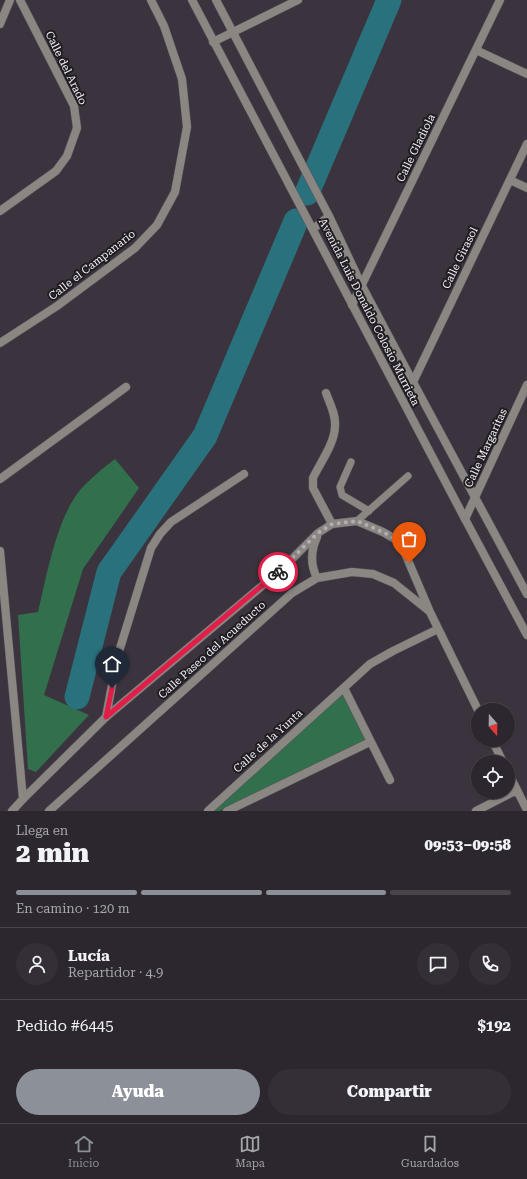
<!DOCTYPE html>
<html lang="es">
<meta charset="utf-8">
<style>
:root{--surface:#2c272e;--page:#342f36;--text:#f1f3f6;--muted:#a6a5aa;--line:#48444a;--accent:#8c9099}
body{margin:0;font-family:"Roboto Serif",serif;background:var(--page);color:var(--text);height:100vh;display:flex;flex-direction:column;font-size:15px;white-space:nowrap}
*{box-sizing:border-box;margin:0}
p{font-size:13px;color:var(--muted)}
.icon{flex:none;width:22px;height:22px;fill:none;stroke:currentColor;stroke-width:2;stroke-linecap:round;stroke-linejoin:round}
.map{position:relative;height:811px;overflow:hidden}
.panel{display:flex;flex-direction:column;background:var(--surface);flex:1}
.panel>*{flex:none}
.needle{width:26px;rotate:160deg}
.fabs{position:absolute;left:471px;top:703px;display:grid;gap:8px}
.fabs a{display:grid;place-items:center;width:44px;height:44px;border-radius:50%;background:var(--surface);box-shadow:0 1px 3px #0004,0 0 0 1px var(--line);font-size:20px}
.pin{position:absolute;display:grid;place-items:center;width:34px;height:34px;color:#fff;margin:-41px -17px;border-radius:50% 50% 50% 0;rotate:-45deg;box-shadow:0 0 4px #0007}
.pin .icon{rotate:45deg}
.courier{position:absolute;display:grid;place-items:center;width:40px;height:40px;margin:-20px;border:3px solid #e11d48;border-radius:50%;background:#fff;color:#222;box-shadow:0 1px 5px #0007}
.overview em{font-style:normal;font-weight:800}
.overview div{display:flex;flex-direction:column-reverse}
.overview{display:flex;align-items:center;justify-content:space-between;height:68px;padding:0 16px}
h1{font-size:26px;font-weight:800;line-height:30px}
.bar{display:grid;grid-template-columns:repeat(4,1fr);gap:6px 4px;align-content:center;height:48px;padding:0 16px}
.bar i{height:5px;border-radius:3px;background:var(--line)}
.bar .on{background:var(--accent)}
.bar p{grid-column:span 4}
.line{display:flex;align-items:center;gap:10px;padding:0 16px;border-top:1px solid var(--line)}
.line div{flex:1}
.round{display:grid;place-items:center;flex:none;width:42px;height:42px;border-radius:21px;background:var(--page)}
.button{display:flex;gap:8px;margin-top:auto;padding:8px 16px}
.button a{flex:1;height:46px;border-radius:24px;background:var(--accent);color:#fff;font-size:16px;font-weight:800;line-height:46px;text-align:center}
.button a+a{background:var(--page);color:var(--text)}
.tab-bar{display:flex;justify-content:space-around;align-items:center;height:56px;border-top:1px solid var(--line);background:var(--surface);font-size:11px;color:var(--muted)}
.tab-bar a{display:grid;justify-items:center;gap:2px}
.tab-bar .on{color:var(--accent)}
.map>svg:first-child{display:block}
.green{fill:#326f4d}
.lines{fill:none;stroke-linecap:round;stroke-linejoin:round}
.river{stroke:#29717c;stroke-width:25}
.service-casing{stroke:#59525b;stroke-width:8}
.minor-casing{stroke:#59525b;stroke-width:9}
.tertiary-casing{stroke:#59525b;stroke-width:9}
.service{stroke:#8a8681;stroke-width:7}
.minor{stroke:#8a8681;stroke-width:8}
.tertiary{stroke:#8a8681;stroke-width:8}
.done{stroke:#b3aeb5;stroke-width:4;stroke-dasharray:0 7.2}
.route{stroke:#e11d48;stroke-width:5}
.labels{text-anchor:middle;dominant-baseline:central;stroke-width:4;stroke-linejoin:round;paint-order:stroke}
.street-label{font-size:11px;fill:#f4eff5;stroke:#201d22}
</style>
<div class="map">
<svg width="527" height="811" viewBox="0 0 527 811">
<rect width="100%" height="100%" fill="#3b343e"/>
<path class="green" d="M115,459L139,488L83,569L44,695L89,715L36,772L28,769L18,615L38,612C47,575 56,520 80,490C90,479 103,468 115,459Z
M343,693L366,741L220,811H212Z"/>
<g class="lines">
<path class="river" d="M307,193L389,0
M77,697L109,572L205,436L296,221"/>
<g class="service-casing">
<path id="service" d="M351,462L340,487L342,495L369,511
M357,521L408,476"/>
</g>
<g class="minor-casing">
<path id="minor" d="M0,24L10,0
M213,42L298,0
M476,50L527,74
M510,180L527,188
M0,211L56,171L67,156L77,128L74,106L20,0
M352,305L500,0
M0,343L57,306L135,248L157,225L175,192L187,127L182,79L164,26L151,0
M413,382L527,144
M326,393C330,404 336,415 335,426C335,443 320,463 313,478V488L332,524
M0,479L126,387
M465,519L527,385
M317,537C311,550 310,564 317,578
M0,551L23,799
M344,688L390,780
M106,717L117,658L151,548L160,534L171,522L244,474
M492,740L503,762
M508,772L527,810
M12,811L23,799L106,717L281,570L318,533L332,524L357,521L383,532L395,539L404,551L430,612L478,710
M49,811L292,593L317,578L352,572L373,574L394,583L429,611
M208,811L370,664L393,651L438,629
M227,811L370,742
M476,811L517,790"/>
</g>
<g class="tertiary-casing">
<path id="tertiary" d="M192,0L465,519L527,635
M216,0L329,216L361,284L413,382L527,594
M313,229L329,216"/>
</g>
<use href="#service" class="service"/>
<use href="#minor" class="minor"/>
<use href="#tertiary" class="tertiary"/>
</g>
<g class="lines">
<path class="done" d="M278,572L318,533L332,524L357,521L383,532L395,539L404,551L409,563"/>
<path class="route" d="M112,688L106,717L278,572"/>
</g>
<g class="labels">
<g class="street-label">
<text transform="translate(66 68) rotate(64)">Calle del Arado</text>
<text transform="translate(416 148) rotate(-64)">Calle Gladiola</text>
<text transform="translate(460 258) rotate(-64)">Calle Girasol</text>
<text transform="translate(92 265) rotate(-38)">Calle el Campanario</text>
<text transform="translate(369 312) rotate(63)">Avenida Luis Donaldo Colosio Murrieta</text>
<text transform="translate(486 448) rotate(-65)">Calle Margaritas</text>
<text transform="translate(212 650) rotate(-42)">Calle Paseo del Acueducto</text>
<text transform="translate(268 741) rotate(-42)">Calle de la Yunta</text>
</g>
</g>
</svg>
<div class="fabs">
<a><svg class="needle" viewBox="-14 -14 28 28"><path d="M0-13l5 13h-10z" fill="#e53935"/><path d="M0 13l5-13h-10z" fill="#a6a5aa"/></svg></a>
<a><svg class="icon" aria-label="locate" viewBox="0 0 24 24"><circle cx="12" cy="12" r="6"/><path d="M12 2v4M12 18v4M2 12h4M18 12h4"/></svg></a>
</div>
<div class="pin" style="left:409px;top:563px;background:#ea580c"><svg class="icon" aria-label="bag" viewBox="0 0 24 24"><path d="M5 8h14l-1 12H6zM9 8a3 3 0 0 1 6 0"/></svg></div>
<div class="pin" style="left:112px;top:688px;background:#1f2937"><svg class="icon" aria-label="home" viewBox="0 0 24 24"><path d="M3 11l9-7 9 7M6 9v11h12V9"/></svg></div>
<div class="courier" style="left:278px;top:572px"><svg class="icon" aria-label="bike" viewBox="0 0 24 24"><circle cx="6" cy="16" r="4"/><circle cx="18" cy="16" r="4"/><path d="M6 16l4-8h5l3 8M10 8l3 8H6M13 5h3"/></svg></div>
</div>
<section class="panel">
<div class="overview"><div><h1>2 min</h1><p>Llega en</p></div><em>09:53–09:58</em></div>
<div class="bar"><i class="on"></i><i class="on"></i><i class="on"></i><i></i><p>En camino · 120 m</p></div>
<div class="line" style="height:72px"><a class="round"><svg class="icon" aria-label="person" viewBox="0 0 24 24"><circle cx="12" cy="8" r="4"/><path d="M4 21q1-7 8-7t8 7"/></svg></a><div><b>Lucía</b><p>Repartidor · 4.9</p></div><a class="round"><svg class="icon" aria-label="chat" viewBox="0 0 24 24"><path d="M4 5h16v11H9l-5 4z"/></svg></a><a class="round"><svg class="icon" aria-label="phone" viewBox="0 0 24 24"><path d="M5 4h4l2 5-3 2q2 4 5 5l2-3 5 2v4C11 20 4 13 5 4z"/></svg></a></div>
<div class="line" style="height:52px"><div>Pedido #6445</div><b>$192</b></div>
<div class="button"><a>Ayuda</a><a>Compartir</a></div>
</section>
<nav class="tab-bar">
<a class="on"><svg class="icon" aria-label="home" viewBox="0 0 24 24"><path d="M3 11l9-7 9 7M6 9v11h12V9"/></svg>Inicio</a>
<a><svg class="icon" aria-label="map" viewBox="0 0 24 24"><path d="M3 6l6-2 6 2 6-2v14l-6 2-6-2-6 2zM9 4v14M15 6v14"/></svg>Mapa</a>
<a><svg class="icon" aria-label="saved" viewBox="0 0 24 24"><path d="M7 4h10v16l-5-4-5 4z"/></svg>Guardados</a>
</nav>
